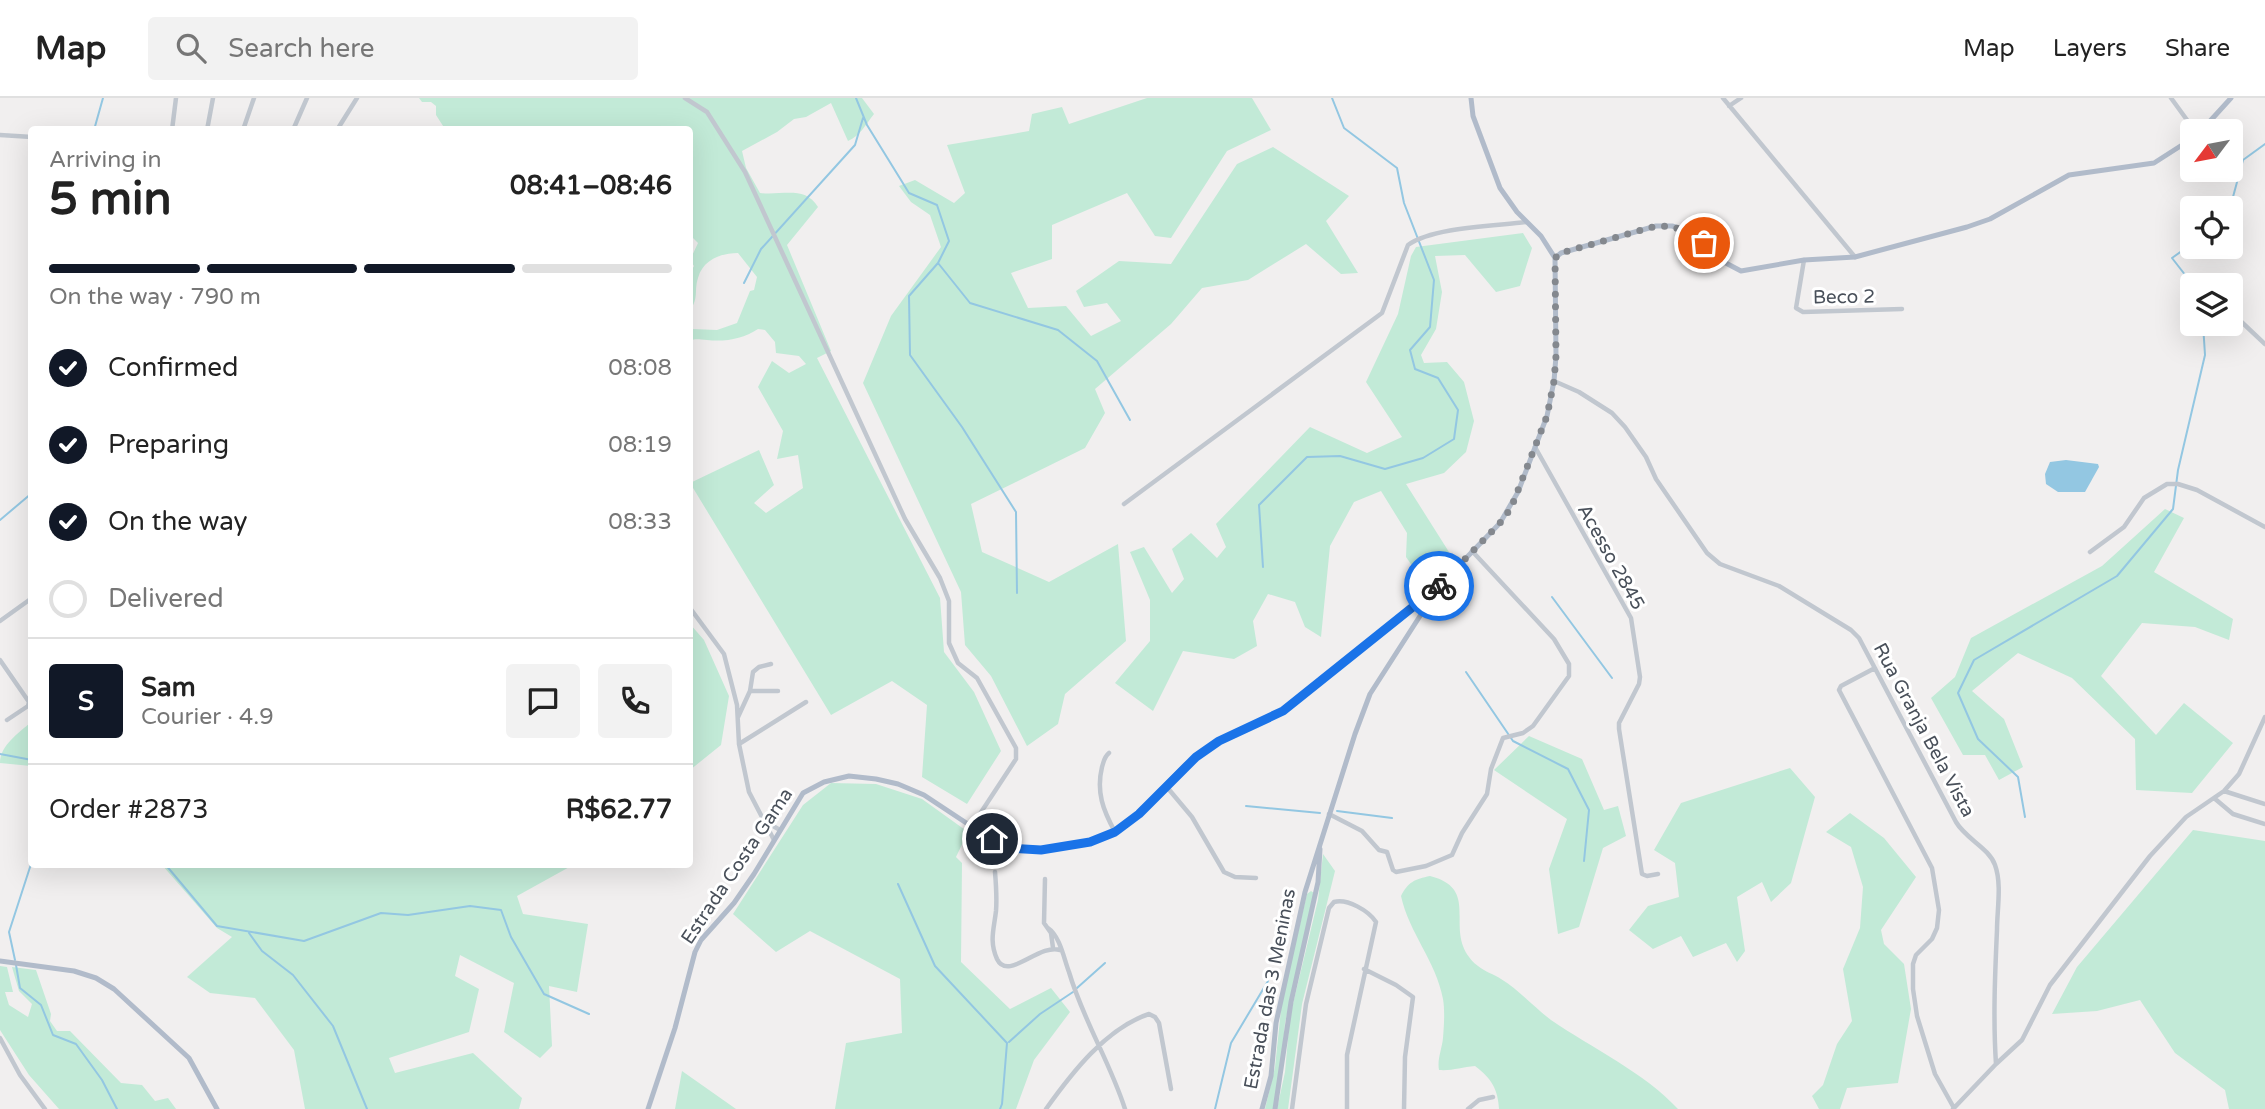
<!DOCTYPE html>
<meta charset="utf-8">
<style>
:root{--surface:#fff;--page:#f2f2f2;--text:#222;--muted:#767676;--line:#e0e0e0;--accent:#111827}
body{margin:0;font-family:"Varela Round",sans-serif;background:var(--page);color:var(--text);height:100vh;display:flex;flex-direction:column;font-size:26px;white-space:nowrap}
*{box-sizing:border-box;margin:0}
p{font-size:23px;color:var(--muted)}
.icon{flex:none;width:38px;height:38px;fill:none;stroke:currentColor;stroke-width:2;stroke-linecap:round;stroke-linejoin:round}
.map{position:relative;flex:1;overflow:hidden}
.details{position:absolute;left:28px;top:28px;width:665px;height:742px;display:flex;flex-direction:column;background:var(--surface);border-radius:7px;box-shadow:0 7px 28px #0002}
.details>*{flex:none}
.needle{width:46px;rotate:238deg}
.buttons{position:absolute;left:2180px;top:21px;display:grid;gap:14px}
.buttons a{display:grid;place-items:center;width:63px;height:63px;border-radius:7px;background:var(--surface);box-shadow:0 7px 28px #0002;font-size:35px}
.pin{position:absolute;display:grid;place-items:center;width:60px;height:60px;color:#fff;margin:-30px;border:4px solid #fff;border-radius:50%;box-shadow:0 2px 7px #0007}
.courier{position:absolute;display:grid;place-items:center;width:70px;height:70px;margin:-35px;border:5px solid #1a73e8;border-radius:50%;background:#fff;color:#222;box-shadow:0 2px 9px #0007}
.summary em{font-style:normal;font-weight:800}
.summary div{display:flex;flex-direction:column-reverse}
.summary{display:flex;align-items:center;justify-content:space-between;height:119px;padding:0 21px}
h1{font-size:46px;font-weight:800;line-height:52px}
.bar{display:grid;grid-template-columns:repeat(4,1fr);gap:10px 7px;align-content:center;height:84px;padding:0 21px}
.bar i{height:9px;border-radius:5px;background:var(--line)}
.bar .on{background:var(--accent)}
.bar p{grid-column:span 4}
.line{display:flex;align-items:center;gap:18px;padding:0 21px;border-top:2px solid var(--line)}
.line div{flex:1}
.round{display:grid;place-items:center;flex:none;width:74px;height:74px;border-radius:7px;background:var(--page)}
ol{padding:0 21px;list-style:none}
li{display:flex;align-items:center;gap:21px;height:77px}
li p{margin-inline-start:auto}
li .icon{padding:7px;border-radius:50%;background:var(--accent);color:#fff;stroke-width:4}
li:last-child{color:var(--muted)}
li i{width:38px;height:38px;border:4px solid var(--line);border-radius:50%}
header{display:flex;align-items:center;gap:42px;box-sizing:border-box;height:98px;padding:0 35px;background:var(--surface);border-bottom:2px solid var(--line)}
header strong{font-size:33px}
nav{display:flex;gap:38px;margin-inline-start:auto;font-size:24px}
.search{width:490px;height:63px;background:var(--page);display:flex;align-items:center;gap:18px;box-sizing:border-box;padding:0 24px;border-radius:7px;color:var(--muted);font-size:26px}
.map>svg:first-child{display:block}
.green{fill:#c2ead7}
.water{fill:#93c7e2}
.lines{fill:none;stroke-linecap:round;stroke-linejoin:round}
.stream{stroke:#93c7e2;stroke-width:2}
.minor{stroke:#c1c7cf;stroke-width:4.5}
.major{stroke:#b1bbca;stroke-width:5}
.done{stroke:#84888e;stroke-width:7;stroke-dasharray:0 12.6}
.route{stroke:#1a73e8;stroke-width:9}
.labels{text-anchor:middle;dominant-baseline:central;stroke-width:6;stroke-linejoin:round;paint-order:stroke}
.street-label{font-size:19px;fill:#49505a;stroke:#fff}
</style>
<header>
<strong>Map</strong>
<div class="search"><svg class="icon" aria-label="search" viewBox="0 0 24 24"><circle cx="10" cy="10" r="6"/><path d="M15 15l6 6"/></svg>Search here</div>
<nav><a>Map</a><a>Layers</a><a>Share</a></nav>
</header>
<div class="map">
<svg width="2265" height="1011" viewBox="0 0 2265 1011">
<rect width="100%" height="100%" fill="#f1efef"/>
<path class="green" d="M419,0H862L874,16C866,26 860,38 848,43L831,5L806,19L794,21L777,34L742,53L746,70L760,95C781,98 805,87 818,109L787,147L831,253L817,260L940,500L944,554L974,594L1001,653L967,706L922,679L927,607L892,583L831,617L690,385L759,352L774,387L754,405L766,415L803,390L798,357L777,361L783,333L758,289L772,263L789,275L806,266L799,258L776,255L775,244L765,232L758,231C743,241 725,244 707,242C699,242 697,240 690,243V232L692,231L717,232L737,225L750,193L754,192L757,179L738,155C722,155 703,161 698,180C694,192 699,201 690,212V175L694,168L690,162L698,145L690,137V32L445,31L436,17V8L431,4H422Z
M1147,0H1252L1271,32L1227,53L1171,140L1155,138L1127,95L1052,127V161L1011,175L1028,210L1066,208L1091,238L1121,223L1107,205L1084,209L1076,193L1119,163L1171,166L1237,66L1273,49L1349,98L1326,123L1358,175L1341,176L1306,146L1248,182L1202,190L1171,226L1095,291L1105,315L1085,350L971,406L982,454L1049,484L1118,446L1126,543L1065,596L1058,626L1027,648L991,578L965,547L961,494L863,285L891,218L941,149L930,117L911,104L899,88L915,82L954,105L965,95L947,47L1029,33L1032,16L1062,9L1069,26Z
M1523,135L1532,150L1520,188L1496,194L1465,157L1435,158L1442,194L1436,231L1421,257L1424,265L1447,264L1464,284L1474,323L1466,354L1444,375L1406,386L1449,454L1424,485L1406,459L1407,435L1381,393L1354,404L1330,448L1321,539L1305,529L1295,504L1268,496L1253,523L1257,548L1234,561L1183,553L1153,613L1115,585L1150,543V502L1130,454L1144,449L1172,495L1184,481L1172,451L1191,435L1217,460L1226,449L1216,426L1310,329L1367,355L1402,339L1366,284L1398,216L1411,158L1416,149Z
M2165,411L2184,420L2154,474L2233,521L2229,542L2195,529L2142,525L2101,578L2156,637L2184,605L2233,645L2192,695L2136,692L2135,641L2072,580L2018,555L1972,593L2004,621L2023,669L1999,682L1985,657H1963L1931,600L1955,579L1971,540L2102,468Z
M690,526L704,542L729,598L721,647L690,672Z
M31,624V668L0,665C0,647 19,635 31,624Z
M1529,638L1582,661L1604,712L1618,708L1626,738L1603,750L1579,829L1558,836L1549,771L1567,721L1494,672Z
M1790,670L1815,699L1791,785L1771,804L1762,784L1737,799L1745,853L1737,864L1726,845L1693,859L1681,838L1653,851L1629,832L1648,808L1679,799L1675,765L1654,752L1681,705Z
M831,685L876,686L922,701L968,734L956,759L962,765L961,864L1010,911L1051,890L1070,914L1034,962L1016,1011H835L846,945L902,935L900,881L810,833L776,854L733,816L803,707Z
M1850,715L1884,740L1916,779L1881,832L1884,846L1904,866L1911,911L1898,985L1847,990L1840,1011H1819L1812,998L1823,987L1837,946L1852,923L1843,871L1860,830L1863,789L1851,749L1826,734Z
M2193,732L2265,743V1011H2229L2225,992L2175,955L2140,902L2097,913L2052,916L2077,869Z
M1323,756L1335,773L1302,906L1288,1011H1277L1285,974L1290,918L1318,802Z
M162,767H573L517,798L523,816L588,826L577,894L549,888L552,948L540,960L504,934L514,885L460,857L455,878L479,891L469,934L389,960L395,975L473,955L522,1000L519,1011H305L294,952L255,900L210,895L187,879L232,839L217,830Z
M1430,778C1485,792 1438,836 1478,868C1485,874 1494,876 1501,881C1519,892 1534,909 1551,922C1592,950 1645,975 1678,1011H1499C1498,991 1491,980 1475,968C1462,969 1452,973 1439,972C1437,961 1442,951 1443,940C1444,927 1445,913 1443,901C1436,863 1409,835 1401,798C1408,784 1415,781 1430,778Z
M1311,793L1314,795L1285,925L1281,970L1273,1011H1265L1275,969L1282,902L1307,796Z
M0,868L7,869L13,894H5L9,907L28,919L32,906L19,893L12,869L36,872L51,916L50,923L57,933H70L121,985L142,987L155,1003L168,1000L176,1011H59L29,977L0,932Z
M682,973L736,1011H675Z"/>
<path class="water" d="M2066,362L2098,366L2099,369L2085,394H2058L2046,386L2045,376L2050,364Z"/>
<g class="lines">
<path class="stream" d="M856,0L867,27L909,95L937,107L949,143L938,165L909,198L910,257L962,329L1016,414L1017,495
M94,32L103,0
M2230,110L2243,62L2265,46
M2193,145L2172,160L2193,187
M938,165L970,205L1058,232L1097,263L1130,322
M744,185L761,151L855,47L863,20
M0,422L32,395
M1263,469L1259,407L1307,359L1340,358L1385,371L1423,360L1454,341L1458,312L1438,280L1415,271L1410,252L1430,229L1434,182L1404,105L1397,70L1344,30L1332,0
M1552,499L1612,580
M1466,574L1513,643L1568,671L1589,712L1584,763
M0,656L32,662
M1246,708L1320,715
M1337,713L1392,720
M2025,719L2018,679L1978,641L1958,595L1974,562L2117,478L2173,411L2178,372L2205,257L2203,226
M165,766L217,828L304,843L381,815L408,817L470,808L501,812L511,839L544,896L589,916
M898,786L935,868L1007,945L1002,1006L1000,1011
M249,835L262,853L293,877L333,928L367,1011
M15,862L9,834L32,763
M16,867L20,890L41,907L53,937L76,946L102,982L117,1011
M1077,890L1105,865
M1009,944L1040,916L1073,894
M1215,1011L1231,945L1268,883"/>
<path class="minor" d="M685,0L707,14L745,74L905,421L940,480L949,503V545L958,565L977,580L1016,650V661L972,728
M1723,0L1855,159
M2171,0L2195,33
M1729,8L1741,0
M172,32L176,0
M207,32L213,0
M243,32L254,0
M293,32L307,0
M337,32L357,0
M0,37L32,39
M1804,162L1796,210L1803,214L1902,211
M2231,214L2265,246
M1554,283L1579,294L1612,315L1625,329L1646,359L1656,381L1707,455L1720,466L1779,488L1851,532L1859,540L1956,724C1966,741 1989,750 1995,767C2002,786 1997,812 1997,832C1995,876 1993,921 1996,966
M1535,349L1631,520L1640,579L1639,586L1619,625V631L1642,776L1647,778L1658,776
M1124,406L1382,215L1408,147C1433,129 1495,128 1526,124
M2090,454L2124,429L2144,400L2167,386H2178L2197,392L2265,429
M690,510L724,556L737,607L739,646L749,694L774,742
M0,523L32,500
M0,562L29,604L28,608L7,622
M1875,570L1841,588L1839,592L1932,770L1939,812L1937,830L1932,841L1916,857L1913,866V891L1917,918L1935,976L1954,1010
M750,593H778
M738,619L750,593L753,574L759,569L771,566
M739,646L806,604
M1109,655C1104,659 1104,663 1102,669C1096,694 1103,712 1115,734
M1166,688L1192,719L1224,774L1235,779L1256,780
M2224,693L2265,706
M2214,700L2233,716L2265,726
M1329,716L1362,733L1379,752L1387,754L1393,772L1396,774L1426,768L1452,757L1462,735L1487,696L1491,671L1503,640L1523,635L1533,628L1569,578V566L1554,541L1472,453
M766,724L780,732
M995,774C996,786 997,800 996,813C994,831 989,843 997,861C1008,884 1039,845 1060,852
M1045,781L1044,825L1051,835L1053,850
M1048,830C1060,838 1064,861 1069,874C1083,922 1110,964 1125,1011
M1364,871L1396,887L1413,899L1405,959L1404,1011
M0,940L20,977L45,1011
M1046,1011C1071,976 1106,930 1149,916L1155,919L1159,925L1171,991
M1292,1011L1306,906L1329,810L1334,804C1347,800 1369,813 1376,824L1347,957V1011
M1468,1011L1479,1002L1493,999
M1953,1011L1996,966L2022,942L2050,887L2150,758L2186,719L2224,693L2239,676L2265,619"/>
<path class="major" d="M2201,33L2231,0
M1555,160L1561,155L1656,128H1672L1682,131L1696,138L1722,163L1741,173L1804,162L1855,159L1967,129L1990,121L2069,77L2154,65L2193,40
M0,863L74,873L96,880L114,891L189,960L217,1011
M648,1011L675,930L695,854L701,842L734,805L754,776L803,695L824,684L849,678L876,681L898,686L924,697L992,742L1018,752H1041L1090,744L1106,739L1123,729L1139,715L1185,667L1208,650L1283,613L1440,487L1500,425L1518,394L1547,318L1554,283L1556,258L1555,160L1541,138L1517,114L1500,90L1473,18L1471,0
M1262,1011L1271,978L1276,925L1305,794L1355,636L1370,596L1436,493
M1275,1011L1291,904L1318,784L1320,751"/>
</g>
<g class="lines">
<path class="done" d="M1439,488L1500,425L1511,410L1547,318L1554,283L1556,258L1555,160L1561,155L1656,128C1675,128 1689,132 1704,145"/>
<path class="route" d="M992,741L1010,750L1041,752L1090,744L1115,734L1139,716L1196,659L1219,643L1283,613L1439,488"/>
</g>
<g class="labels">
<g class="street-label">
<text transform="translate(1844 199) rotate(-1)">Beco 2</text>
<text transform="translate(1611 459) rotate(61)">Acesso 2845</text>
<text transform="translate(1924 632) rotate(62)">Rua Granja Bela Vista</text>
<text transform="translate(737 768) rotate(-56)">Estrada Costa Gama</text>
<text transform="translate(1270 891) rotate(-79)">Estrada das 3 Meninas</text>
</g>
</g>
</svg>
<div class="buttons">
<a><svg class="needle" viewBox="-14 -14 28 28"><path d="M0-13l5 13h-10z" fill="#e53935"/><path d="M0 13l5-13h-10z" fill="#767676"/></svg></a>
<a><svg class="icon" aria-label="locate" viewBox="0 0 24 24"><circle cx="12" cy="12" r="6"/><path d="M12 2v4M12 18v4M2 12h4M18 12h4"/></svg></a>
<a><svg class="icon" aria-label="layers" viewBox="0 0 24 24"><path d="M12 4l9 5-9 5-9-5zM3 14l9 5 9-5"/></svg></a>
</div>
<div class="pin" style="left:1704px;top:145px;background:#ea580c"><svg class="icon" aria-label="bag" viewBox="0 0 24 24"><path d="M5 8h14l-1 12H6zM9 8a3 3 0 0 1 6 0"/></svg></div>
<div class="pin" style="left:992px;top:741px;background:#1f2937"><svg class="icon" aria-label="home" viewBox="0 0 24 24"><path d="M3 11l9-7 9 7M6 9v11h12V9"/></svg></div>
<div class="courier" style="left:1439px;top:488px"><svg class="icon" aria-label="bike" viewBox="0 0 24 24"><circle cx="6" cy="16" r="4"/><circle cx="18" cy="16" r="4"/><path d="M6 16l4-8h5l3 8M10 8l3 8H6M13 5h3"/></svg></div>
<section class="details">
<div class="summary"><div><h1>5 min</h1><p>Arriving in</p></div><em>08:41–08:46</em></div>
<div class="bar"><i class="on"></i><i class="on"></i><i class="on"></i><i></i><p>On the way · 790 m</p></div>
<ol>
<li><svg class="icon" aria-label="check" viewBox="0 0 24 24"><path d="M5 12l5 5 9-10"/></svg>Confirmed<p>08:08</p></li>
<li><svg class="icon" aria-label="check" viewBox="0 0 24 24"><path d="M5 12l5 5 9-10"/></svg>Preparing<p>08:19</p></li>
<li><svg class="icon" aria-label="check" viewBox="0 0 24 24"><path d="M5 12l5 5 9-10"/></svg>On the way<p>08:33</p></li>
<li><i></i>Delivered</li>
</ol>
<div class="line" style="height:126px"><b class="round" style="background:var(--accent);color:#fff">S</b><div><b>Sam</b><p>Courier · 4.9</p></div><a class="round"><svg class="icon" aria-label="chat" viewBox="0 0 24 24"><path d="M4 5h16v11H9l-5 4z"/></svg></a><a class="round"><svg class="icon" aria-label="phone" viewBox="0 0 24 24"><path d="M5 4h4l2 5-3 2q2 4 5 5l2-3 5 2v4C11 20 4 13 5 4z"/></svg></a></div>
<div class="line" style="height:91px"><div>Order #2873</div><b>R$62.77</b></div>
</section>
</div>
